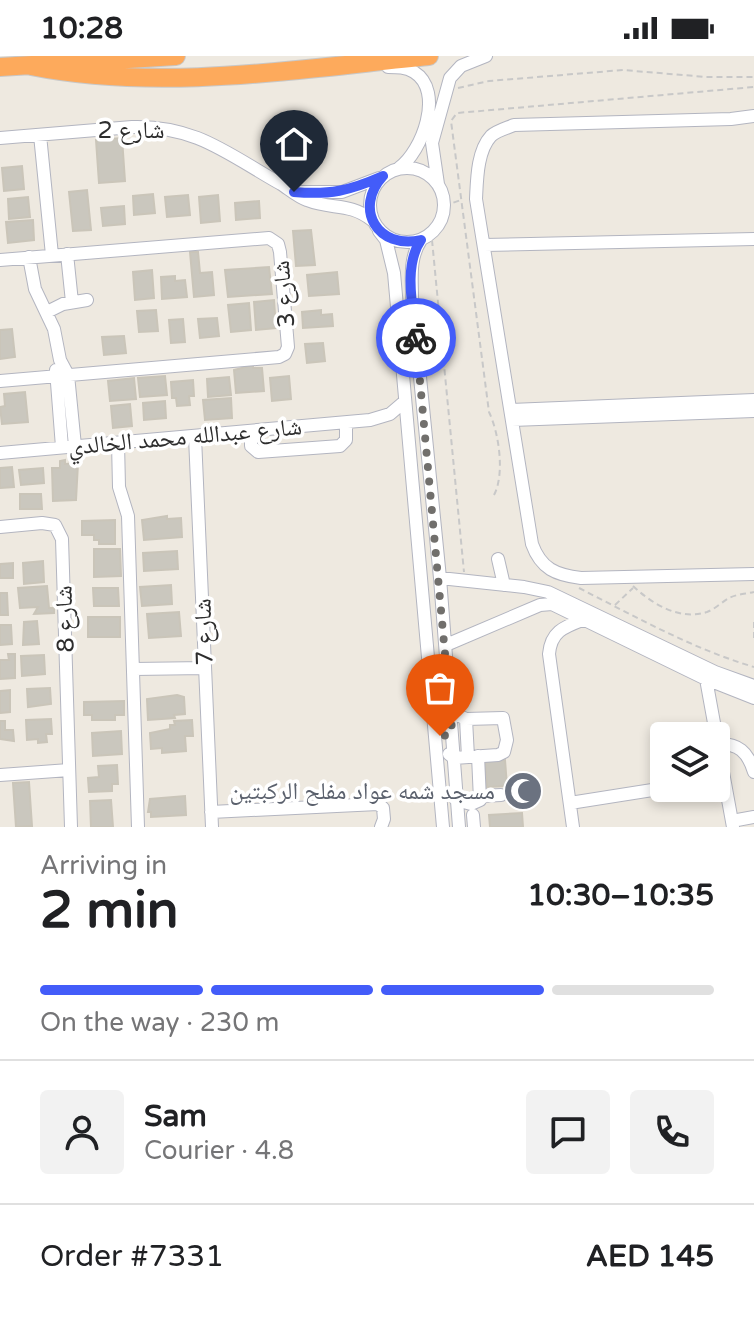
<!DOCTYPE html>
<meta charset="utf-8">
<style>
:root{--surface:#fff;--page:#f2f2f2;--text:#202124;--muted:#757577;--line:#e0e0e0;--accent:#435cf9}
body{margin:0;font-family:"Varela Round","Noto Naskh Arabic",sans-serif;background:var(--page);color:var(--text);height:100vh;display:flex;flex-direction:column;font-size:30px;white-space:nowrap}
*{box-sizing:border-box;margin:0}
p{font-size:26px;color:var(--muted)}
.icon{flex:none;width:44px;height:44px;fill:none;stroke:currentColor;stroke-width:2;stroke-linecap:round;stroke-linejoin:round}
.map{position:relative;height:771px;overflow:hidden}
.drawer{display:flex;flex-direction:column;background:var(--surface);flex:1}
.drawer>*{flex:none}
.controls{position:absolute;left:650px;top:666px;display:grid;gap:16px}
.controls a{display:grid;place-items:center;width:80px;height:80px;border-radius:8px;background:var(--surface);box-shadow:0 4px 12px #0003;font-size:40px}
.pin{position:absolute;display:grid;place-items:center;width:68px;height:68px;color:#fff;margin:-82px -34px;border-radius:50% 50% 50% 0;rotate:-45deg;box-shadow:0 0 8px #0007}
.pin .icon{rotate:45deg}
.courier{position:absolute;display:grid;place-items:center;width:80px;height:80px;margin:-40px;border:6px solid #435cf9;border-radius:50%;background:#fff;color:#222;box-shadow:0 2px 10px #0007}
.summary em{font-style:normal;font-weight:700}
.summary div{display:flex;flex-direction:column-reverse}
.summary{display:flex;align-items:center;justify-content:space-between;height:136px;padding:0 40px}
h1{font-size:52px;font-weight:700;line-height:60px}
.bar{display:grid;grid-template-columns:repeat(4,1fr);gap:12px 8px;align-content:center;height:96px;padding:0 40px}
.bar i{height:10px;border-radius:6px;background:var(--line)}
.bar .current{background:var(--accent)}
.bar p{grid-column:span 4}
.line{display:flex;align-items:center;gap:20px;padding:0 40px;border-top:2px solid var(--line)}
.line div{flex:1}
.round{display:grid;place-items:center;flex:none;width:84px;height:84px;border-radius:8px;background:var(--page)}
.status{display:flex;justify-content:space-between;align-items:center;height:56px;padding:0 40px;background:var(--surface);direction:ltr}
.status svg{height:22px;fill:currentColor}
.map>svg:first-child{display:block}
.building{fill:#cac7be;stroke:#cac5b9;stroke-width:2}
.lines{fill:none;stroke-linecap:round;stroke-linejoin:round}
.minor-casing{stroke:#b3b5c0;stroke-width:14}
.highway-casing{stroke:#c8c8c8;stroke-width:20}
.path{stroke:#c8c8c8;stroke-width:2;stroke-dasharray:6 4;stroke-linecap:butt}
.minor{stroke:#fff;stroke-width:12}
.highway{stroke:#fdaa5c;stroke-width:18}
.done{stroke:#716f6c;stroke-width:8;stroke-dasharray:0 14.4}
.route{stroke:#435cf9;stroke-width:10}
.labels{text-anchor:middle;dominant-baseline:central;stroke-width:7;stroke-linejoin:round;paint-order:stroke}
.street-label{font-size:24px;fill:#2d2d2d;stroke:#fff}
.worship-label{font-size:24px;fill:#5b616d;stroke:#fff;text-anchor:end}
</style>
<div class="status"><b>10:28</b><svg viewBox="0 0 49 12"><path d="M0 12V9h3v3zM5 12V6h3v6zM10 12V3h3v9zM15 12V0h3v12zM26 1h20v11H26zM47 4h2v5h-2z"/></svg></div>
<div class="map">
<svg width="754" height="771" viewBox="0 0 754 771">
<rect width="100%" height="100%" fill="#eee9e0"/>
<path class="building" d="M122,82L125,125L99,127L96,84Z
M22,110L24,133L4,135L2,112Z
M87,134L91,174L73,175L69,136Z
M153,138L155,157L134,159L133,140Z
M188,139L190,159L167,161L165,141Z
M218,139L220,165L201,167L199,141Z
M28,141L30,161L9,163L8,143Z
M259,145L260,162L236,164L235,147Z
M124,150L125,168L103,170L101,152Z
M33,164L34,184L8,187L6,166Z
M311,174L315,209L296,210L293,175Z
M190,196H198L200,217L212,216L214,239L194,241Z
M269,211L272,238L228,241L225,214Z
M152,214L154,242L135,244L133,216Z
M337,216L339,238L309,240L307,219Z
M175,220V225L185,224L187,241L162,243L161,221Z
M274,244L276,272L256,274L254,246Z
M249,247L251,274L231,276L228,249Z
M156,254L158,275L139,276L137,255Z
M321,254V259L332,258L333,270L303,272L302,256Z
M217,262L219,280L200,282L198,263Z
M183,263L185,286L171,287L169,264Z
M12,273L15,301L0,303V274Z
M124,280L126,297L104,299L102,281Z
M323,287L325,305L307,307L305,288Z
M253,309V312H262L264,335L236,337L234,314Z
M165,320L167,339L140,341L138,322Z
M289,320L291,343L272,345L270,322Z
M229,321L231,339L208,341L207,323Z
M134,322L136,343L110,345L108,325Z
M193,324L194,340H189L190,349L177,350L176,342H172L171,326Z
M25,336L28,366L2,368L0,351L5,350L4,338Z
M231,342L232,362L205,364L203,344Z
M165,345L166,362L144,364L143,347Z
M130,348L132,370L113,372L111,350Z
M65,404V408L78,407L76,444L53,445L52,412H60V405Z
M12,411L14,431L0,432V412Z
M43,412L44,427L21,429L19,414Z
M20,438H41L42,453H20Z
M167,460V463L181,462L182,481L144,484L142,464Z
M115,464V488H99V484H94V479H82V465Z
M94,493H120L121,520L94,521Z
M177,495L178,513L144,515L143,497Z
M43,505L44,526L24,528L23,507Z
M13,507V522H0V508Z
M171,529L172,548L142,550L140,531Z
M47,530L49,552H54V557L34,558L38,551L20,552L18,532Z
M93,532H118L119,550H94Z
M0,537H7L8,559H0Z
M179,556L181,580L149,582L147,558Z
M88,561H120V581H88Z
M37,565L39,588L23,589L24,566Z
M0,569H11L12,588L0,589Z
M8,598H15V622L0,623V604H9Z
M44,599L45,618L22,620L21,600Z
M50,632L51,648L28,651L27,633Z
M10,634V656L0,657V635Z
M177,639L184,641L185,658L174,659L175,662L148,664L147,643Z
M124,645V659H115V664H92V659H84V646Z
M51,663L52,678H46L47,686L38,687V683L27,684L26,664Z
M192,664L193,680H185L186,695L162,697V692L151,693L150,677L170,673V669H175L174,665Z
M0,665H5V674H13L14,685L0,683Z
M121,675L122,698L93,700L92,677Z
M505,704L507,730L487,731L485,706Z
M117,709L118,728H112V735L89,736L88,722L99,721L98,710Z
M526,722L537,734L522,750L509,737Z
M29,726L32,770L16,771L13,727Z
M185,740L186,759L151,761V756H148L150,743Z
M111,744L113,771H91L90,745Z
M522,757L523,771H490L489,759Z"/>
<g class="lines">
<g class="minor-casing">
<path id="minor" d="M388,11C397,11 406,11 414,16C445,35 422,96 399,112
M754,60L731,63L514,69C507,72 496,75 491,80C477,95 477,124 476,143L532,488C541,513 556,519 581,522L754,518
M40,79L52,199
M0,82L132,71C196,69 229,99 281,128C289,133 298,141 307,144C332,154 349,146 372,164
M370 149a37 37 0 1 1 74 0a37 37 0 1 1-74 0Z
M438,128L432,87L450,22L461,10L486,0
M301,136H342L379,122
M379,175L386,184L394,217L443,771
M421,184C409,202 412,222 412,241L440,522L459,771
M484,189L754,183
M67,198L72,246
M29,201L35,233L54,273L60,304L68,319L75,390
M0,204L269,182L278,188L280,196L288,291L285,298L279,301L0,325
M47,256L63,248L87,244
M56,314L62,391
M511,354L754,344
M512,364L754,355
M251,375V390L258,396L340,390L346,384V367
M195,381L212,771
M118,387L119,431L128,460L138,771
M0,397L370,364L390,358L404,346
M0,471L42,467L55,469L62,483L71,771
M498,503L504,529
M440,522L524,531L548,536L715,616L754,630
M446,589L540,549L552,548L706,623L754,642
M134,613L205,612
M706,623L733,771
M466,663L468,701
M718,688C738,687 748,696 754,716
M449,698L454,702L498,699L504,696L507,684L503,662L466,663L451,656
M0,719L69,714
M481,740L501,739
M456,744L471,748L480,744L478,700
M570,747L665,732
M211,756L378,748L383,752L384,763L381,771
M473,759L474,771
M732,765L754,761
M573,771L549,598C551,575 564,571 585,563"/>
</g>
<g class="highway-casing">
<path id="highway" d="M31,10C160,36 299,13 429,0
M0,11L176,0"/>
</g>
<path class="path" d="M458,32L489,25L623,14L706,21H754
M444,150L461,144
M432,184L464,516
M494,439C505,418 499,377 489,356L451,65L457,57L754,31
M633,530C652,548 680,565 707,556C715,553 722,546 729,542C737,538 746,538 754,536
M579,532C636,561 693,593 754,611
M615,549L633,532
M754,566V584"/>
<use href="#minor" class="minor"/>
<use href="#highway" class="highway"/>
</g>
<g class="lines">
<path class="done" d="M416,282L452,674L448,679L440,680"/>
<path class="route" d="M294,136C330,139 349,135 383,120C353,153 378,194 421,184C403,210 413,252 416,282"/>
</g>
<defs>
<g id="mosque-disc" transform="scale(2)"><circle r="9.5" fill="#6b7280" stroke="#fff"/><path d="M3.5-4.9A6 6 0 1 0 3.5 4.9A5 5 0 1 1 3.5-4.9Z" fill="#fff"/></g>
</defs>
<g fill-rule="evenodd">
<use href="#mosque-disc" x="523" y="735"/>
</g>
<g class="labels">
<g class="street-label">
<text x="131" y="74">شارع 2</text>
<text transform="translate(284 238) rotate(-95)">شارع 3</text>
<text transform="translate(185 381) rotate(-5)">شارع عبدالله محمد الخالدي</text>
<text transform="translate(65 563) rotate(-92)">شارع 8</text>
<text transform="translate(204 576) rotate(-92)">شارع 7</text>
</g>
<g class="worship-label">
<text x="495" y="735">مسجد شمه عواد مفلح الركبتين</text>
</g>
</g>
</svg>
<div class="controls">
<a><svg class="icon" aria-label="layers" viewBox="0 0 24 24"><path d="M12 4l9 5-9 5-9-5zM3 14l9 5 9-5"/></svg></a>
</div>
<div class="pin" style="left:440px;top:680px;background:#ea580c"><svg class="icon" aria-label="bag" viewBox="0 0 24 24"><path d="M5 8h14l-1 12H6zM9 8a3 3 0 0 1 6 0"/></svg></div>
<div class="pin" style="left:294px;top:136px;background:#1f2937"><svg class="icon" aria-label="home" viewBox="0 0 24 24"><path d="M3 11l9-7 9 7M6 9v11h12V9"/></svg></div>
<div class="courier" style="left:416px;top:282px"><svg class="icon" aria-label="bike" viewBox="0 0 24 24"><circle cx="6" cy="16" r="4"/><circle cx="18" cy="16" r="4"/><path d="M6 16l4-8h5l3 8M10 8l3 8H6M13 5h3"/></svg></div>
</div>
<section class="drawer">
<div class="summary"><div><h1>2 min</h1><p>Arriving in</p></div><em>10:30–10:35</em></div>
<div class="bar"><i class="current"></i><i class="current"></i><i class="current"></i><i></i><p>On the way · 230 m</p></div>
<div class="line" style="height:144px"><a class="round"><svg class="icon" aria-label="person" viewBox="0 0 24 24"><circle cx="12" cy="8" r="4"/><path d="M4 21q1-7 8-7t8 7"/></svg></a><div><b>Sam</b><p>Courier · 4.8</p></div><a class="round"><svg class="icon" aria-label="chat" viewBox="0 0 24 24"><path d="M4 5h16v11H9l-5 4z"/></svg></a><a class="round"><svg class="icon" aria-label="phone" viewBox="0 0 24 24"><path d="M5 4h4l2 5-3 2q2 4 5 5l2-3 5 2v4C11 20 4 13 5 4z"/></svg></a></div>
<div class="line" style="height:104px"><div>Order #7331</div><b>AED 145</b></div>
</section>
